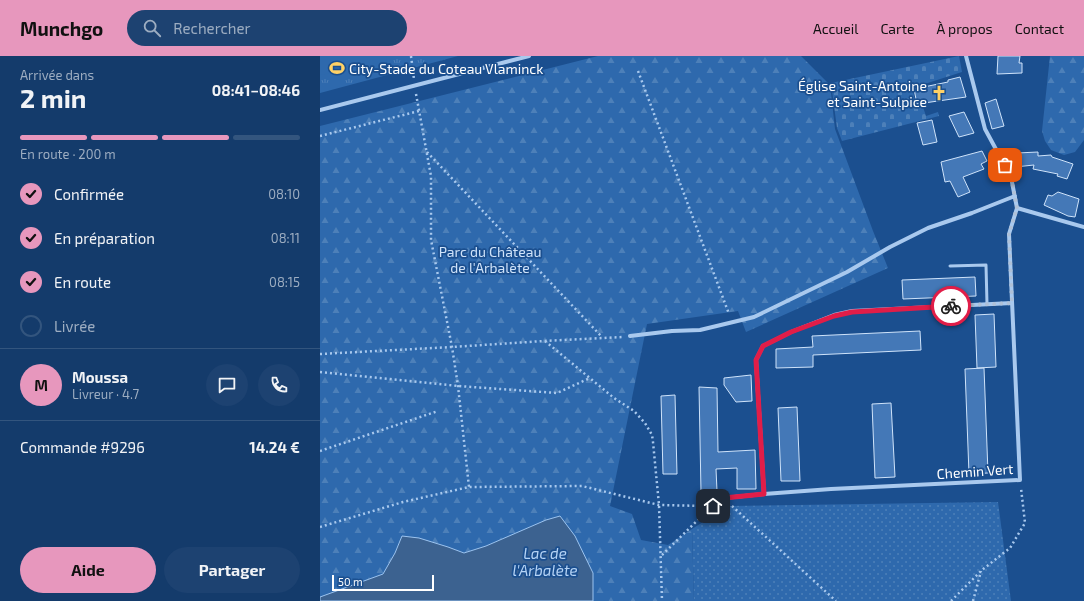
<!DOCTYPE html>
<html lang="fr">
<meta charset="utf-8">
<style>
:root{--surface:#143b6b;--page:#1d4271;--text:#f1f3f6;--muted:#9dadc1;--line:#33557e;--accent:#e797bd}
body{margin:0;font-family:"Exo 2",sans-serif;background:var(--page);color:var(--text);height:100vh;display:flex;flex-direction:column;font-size:15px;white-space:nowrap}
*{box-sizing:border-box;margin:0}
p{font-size:13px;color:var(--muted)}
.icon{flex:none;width:22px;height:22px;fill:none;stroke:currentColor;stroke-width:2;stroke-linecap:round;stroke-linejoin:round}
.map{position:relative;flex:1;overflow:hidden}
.sheet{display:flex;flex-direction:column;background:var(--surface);width:320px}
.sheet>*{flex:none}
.scale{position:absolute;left:12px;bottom:10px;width:102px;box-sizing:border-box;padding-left:4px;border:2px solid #fff;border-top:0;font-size:11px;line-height:14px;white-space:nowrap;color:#fff;-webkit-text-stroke:3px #1b4f8f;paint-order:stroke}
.pin{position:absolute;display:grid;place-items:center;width:34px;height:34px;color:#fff;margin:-17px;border-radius:8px;box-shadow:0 2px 6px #0006}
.courier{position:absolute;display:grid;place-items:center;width:40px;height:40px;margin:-20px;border:3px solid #e11d48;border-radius:50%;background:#fff;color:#222;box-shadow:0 1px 5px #0007}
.summary em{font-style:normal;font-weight:700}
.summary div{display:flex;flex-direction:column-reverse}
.summary{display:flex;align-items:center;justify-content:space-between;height:68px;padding:0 20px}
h1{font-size:26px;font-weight:700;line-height:30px}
.bar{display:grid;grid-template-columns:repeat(4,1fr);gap:6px 4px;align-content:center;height:48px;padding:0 20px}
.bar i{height:5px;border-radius:3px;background:var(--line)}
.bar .on{background:var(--accent)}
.bar p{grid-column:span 4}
.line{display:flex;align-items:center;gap:10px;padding:0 20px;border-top:1px solid var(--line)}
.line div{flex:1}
.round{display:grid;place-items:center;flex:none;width:42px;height:42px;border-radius:21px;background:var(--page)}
ol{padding:0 20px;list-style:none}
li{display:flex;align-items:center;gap:12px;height:44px}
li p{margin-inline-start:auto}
li .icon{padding:4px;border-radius:50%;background:var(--accent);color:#111;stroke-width:4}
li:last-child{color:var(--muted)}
li i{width:22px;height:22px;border:2px solid var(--line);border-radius:50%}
.primary-button{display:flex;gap:8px;margin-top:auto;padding:8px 20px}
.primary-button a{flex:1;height:46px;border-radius:24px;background:var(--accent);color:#111;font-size:16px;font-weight:700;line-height:46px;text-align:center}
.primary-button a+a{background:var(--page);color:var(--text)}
header{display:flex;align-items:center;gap:24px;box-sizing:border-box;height:56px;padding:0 20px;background:var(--accent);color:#111}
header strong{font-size:19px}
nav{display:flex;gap:22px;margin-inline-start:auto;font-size:14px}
.search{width:280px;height:36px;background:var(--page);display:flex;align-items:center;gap:10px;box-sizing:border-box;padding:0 14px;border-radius:22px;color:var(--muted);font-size:15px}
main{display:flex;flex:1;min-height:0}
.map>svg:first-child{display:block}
.grass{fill:url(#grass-dots)}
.forest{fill:url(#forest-firs)}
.cemetery{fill:url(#cemetery-stones)}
.park{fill:url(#park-tufts)}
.pitch{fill:#2e69ad}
.water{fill:#3c6290;stroke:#9cc4f0}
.building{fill:#4478b7;stroke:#cfe3fa}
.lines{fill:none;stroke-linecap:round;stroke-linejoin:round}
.path{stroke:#a9c9ee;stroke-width:2.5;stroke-dasharray:2 3;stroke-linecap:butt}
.lane{stroke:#a9c9ee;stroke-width:3}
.street{stroke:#a9c9ee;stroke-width:4}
.done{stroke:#afc1d8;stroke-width:4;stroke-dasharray:0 7.2}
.route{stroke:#e11d48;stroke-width:5}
.labels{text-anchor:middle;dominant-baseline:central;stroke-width:3.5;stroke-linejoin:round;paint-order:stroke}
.poi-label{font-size:14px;fill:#fff;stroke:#1b4f8f;text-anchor:start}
.park-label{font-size:14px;fill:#cfe3fa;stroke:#1b4f8f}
.street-label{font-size:14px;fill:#fff;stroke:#1b4f8f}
.water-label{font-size:15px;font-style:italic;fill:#b5d3f5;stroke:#1b4f8f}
</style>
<header>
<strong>Munchgo</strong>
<div class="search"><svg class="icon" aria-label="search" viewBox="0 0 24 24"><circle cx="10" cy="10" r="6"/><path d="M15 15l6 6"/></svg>Rechercher</div>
<nav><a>Accueil</a><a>Carte</a><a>À propos</a><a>Contact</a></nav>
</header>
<main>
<section class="sheet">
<div class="summary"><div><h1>2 min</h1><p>Arrivée dans</p></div><em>08:41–08:46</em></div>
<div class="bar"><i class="on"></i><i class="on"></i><i class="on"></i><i></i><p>En route · 200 m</p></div>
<ol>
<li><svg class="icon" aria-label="check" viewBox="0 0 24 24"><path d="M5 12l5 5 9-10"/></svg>Confirmée<p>08:10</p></li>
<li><svg class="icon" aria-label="check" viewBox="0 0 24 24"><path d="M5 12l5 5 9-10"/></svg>En préparation<p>08:11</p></li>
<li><svg class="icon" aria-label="check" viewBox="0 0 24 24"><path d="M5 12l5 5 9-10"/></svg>En route<p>08:15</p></li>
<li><i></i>Livrée</li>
</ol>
<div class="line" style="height:72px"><b class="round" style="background:var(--accent);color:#111">M</b><div><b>Moussa</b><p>Livreur · 4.7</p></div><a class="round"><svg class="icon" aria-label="chat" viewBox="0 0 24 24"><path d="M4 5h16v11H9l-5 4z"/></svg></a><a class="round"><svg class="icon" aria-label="phone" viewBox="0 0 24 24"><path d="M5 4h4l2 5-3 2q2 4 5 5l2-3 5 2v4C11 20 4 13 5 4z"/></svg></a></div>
<div class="line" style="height:52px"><div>Commande #9296</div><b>14.24 €</b></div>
<div class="primary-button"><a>Aide</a><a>Partager</a></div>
</section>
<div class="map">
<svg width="764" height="545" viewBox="0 0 764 545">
<defs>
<pattern id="grass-dots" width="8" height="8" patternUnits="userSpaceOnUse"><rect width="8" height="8" fill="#2e69ad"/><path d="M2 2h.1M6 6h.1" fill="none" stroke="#4d80b9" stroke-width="1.8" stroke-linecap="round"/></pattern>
<pattern id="forest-firs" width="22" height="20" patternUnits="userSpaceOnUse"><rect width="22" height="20" fill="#2e69ad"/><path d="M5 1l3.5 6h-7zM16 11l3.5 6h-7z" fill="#4d80b9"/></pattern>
<pattern id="cemetery-stones" width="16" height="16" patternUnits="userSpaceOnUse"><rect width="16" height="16" fill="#2e69ad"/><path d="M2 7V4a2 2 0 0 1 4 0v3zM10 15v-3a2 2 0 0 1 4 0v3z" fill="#4d80b9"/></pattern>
<pattern id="park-tufts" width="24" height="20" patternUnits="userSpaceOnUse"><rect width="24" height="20" fill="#2e69ad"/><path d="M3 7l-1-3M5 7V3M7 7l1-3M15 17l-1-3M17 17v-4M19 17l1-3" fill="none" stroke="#4d80b9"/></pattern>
</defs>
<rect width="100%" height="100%" fill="#1b4f8f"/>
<path class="grass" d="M678,446L691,545H374L372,473L408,450Z"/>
<path class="forest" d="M278,0H481L509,28H510L515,73L553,175L568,212L426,276L418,255L327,268L290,450L312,458L321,484L348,489L372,473L374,545H273V516L240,460L226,464L166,490L144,497L128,491L82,480L75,497L63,518L0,541V70Z
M730,0H764V84L755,96L744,99L731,94L725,85L722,75Z"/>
<path class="cemetery" d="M639,0L642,16L592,32L596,48H602L606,60L618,56L619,60L522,85L517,72L511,27Z"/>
<path class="park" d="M0,0H138L0,37Z"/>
<path class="pitch" d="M0,0H66L67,5L0,19Z"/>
<path class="water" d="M240,460L255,480L273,517V545H0V541L63,518L75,497L82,480L99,482L128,491L144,497L166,490L226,464Z"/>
<path class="building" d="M678,0H700L699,7H702V17L677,18Z
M640,21L646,41L597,48L594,33L628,26V24Z
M676,43L684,70L672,73L665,47Z
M644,56L654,77L639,81L629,60Z
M612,64L617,86L603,89L597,67Z
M662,95L667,105L661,108L664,113L643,121L650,136L638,141L630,125L625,126L621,106Z
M718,96V100L731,99L732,101L753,108L747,123L737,120L738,118L713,113L714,109L695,111L691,113L686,104L697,97Z
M738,136L759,143L755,161L748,160L724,149L728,139L732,140Z
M655,221L656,240L583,243L582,224Z
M674,258L676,311L657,312L655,259Z
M600,275L601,294L493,299V311L456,312V293L493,291L492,280Z
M664,312L668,417L649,418L645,313Z
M431,319L432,345L416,346L404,329V322Z
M379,331L397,332L398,396L435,394L436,433H417V412L396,413L397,435L381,436Z
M355,339L357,418H343L341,340Z
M571,347L575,421L555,422L552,348Z
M477,351L480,425H461L458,352Z"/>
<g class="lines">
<path class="path" d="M91,0L94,23
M318,15L409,258
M96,38L111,120V184L132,291L138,330L149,431
M0,80L99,55
M107,96L282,281
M225,285L294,342L314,355L325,367L332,379L333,386L339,449L342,545
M0,298L132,291L224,285L303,281
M0,316L138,330L237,337L270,322
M0,395L118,355
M412,450L516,545
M0,471L83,446L149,431L262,430L339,449L386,450
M342,499L387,455
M631,545L662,514L690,492L705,467L701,432
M653,545L661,515"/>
<path class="lane" d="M630,210L666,209L667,248"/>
<path class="street" d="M0,54L209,0
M697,152L764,171
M310,280L352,275L380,274L434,261L527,216L570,191L608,172L652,157L695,140
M444,438L436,304L443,290L471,276L514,259L532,255L692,247
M393,450L404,442L444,438L511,433L700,424L689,178L697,152L691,121L665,73L646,0"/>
</g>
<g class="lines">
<path class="done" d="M631,250L692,247L689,178L697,152L691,121L685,109"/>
<path class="route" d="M393,450L404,442L444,438L436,304L443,290L471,276L514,260L532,256L631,250"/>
</g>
<defs>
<g id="stadium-bare" transform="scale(1.2)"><path d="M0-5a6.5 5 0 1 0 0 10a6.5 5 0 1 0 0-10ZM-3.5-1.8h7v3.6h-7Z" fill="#ffd166" stroke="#1b4f8f" stroke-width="2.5" paint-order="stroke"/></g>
<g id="church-bare" transform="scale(1.2)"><path d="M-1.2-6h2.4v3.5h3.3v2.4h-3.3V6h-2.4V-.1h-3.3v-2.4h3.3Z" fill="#ffd166" stroke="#1b4f8f" stroke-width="2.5" paint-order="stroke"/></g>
</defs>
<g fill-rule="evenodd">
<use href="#stadium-bare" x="17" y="12"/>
<use href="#church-bare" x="619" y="37"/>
</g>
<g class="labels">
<g class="poi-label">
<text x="29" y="12">City-Stade du Coteau Vlaminck</text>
<text x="607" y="29" text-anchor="end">Église Saint-Antoine<tspan x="607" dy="16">et Saint-Sulpice</tspan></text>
</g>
<g class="park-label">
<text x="170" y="195">Parc du Château<tspan x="170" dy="16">de l'Arbalète</tspan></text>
</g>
<g class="street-label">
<text transform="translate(655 415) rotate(-4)">Chemin Vert</text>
</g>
<g class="water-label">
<text x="225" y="497">Lac de<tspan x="225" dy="17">l'Arbalète</tspan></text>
</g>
</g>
</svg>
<div class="scale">50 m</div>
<div class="pin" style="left:685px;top:109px;background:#ea580c"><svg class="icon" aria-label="bag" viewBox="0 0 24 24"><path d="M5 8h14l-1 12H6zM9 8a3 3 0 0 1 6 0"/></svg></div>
<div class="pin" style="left:393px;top:450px;background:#1f2937"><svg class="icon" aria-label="home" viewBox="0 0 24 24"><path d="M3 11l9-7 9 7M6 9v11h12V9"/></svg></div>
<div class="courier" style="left:631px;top:250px"><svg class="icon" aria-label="bike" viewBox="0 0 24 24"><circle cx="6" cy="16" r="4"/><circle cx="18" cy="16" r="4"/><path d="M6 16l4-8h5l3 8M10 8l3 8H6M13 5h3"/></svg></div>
</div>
</main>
